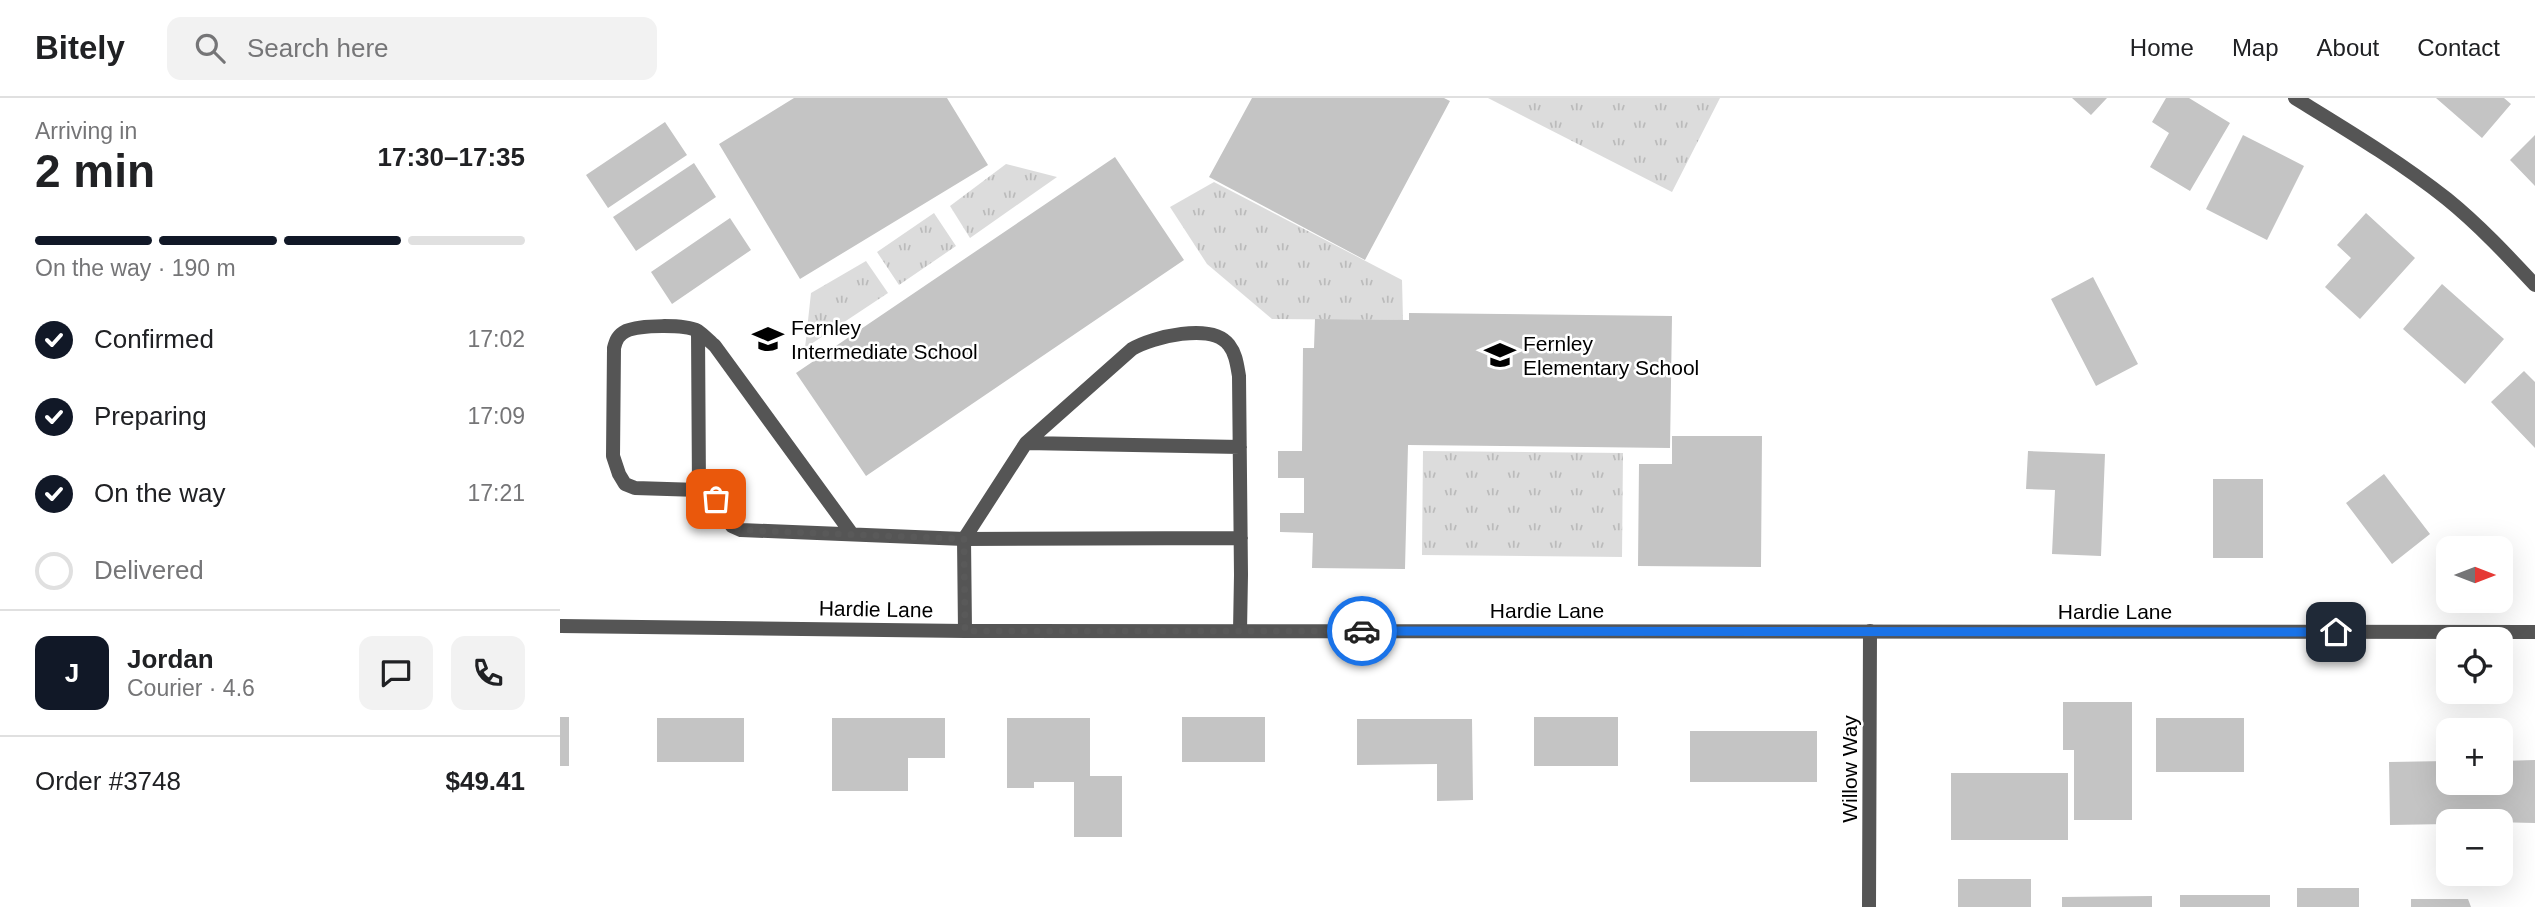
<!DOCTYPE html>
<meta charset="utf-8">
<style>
:root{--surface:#fff;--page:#f2f2f2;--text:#202124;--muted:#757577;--line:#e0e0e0;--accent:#111827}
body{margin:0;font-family:Arial,sans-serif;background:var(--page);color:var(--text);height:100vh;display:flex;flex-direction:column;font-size:26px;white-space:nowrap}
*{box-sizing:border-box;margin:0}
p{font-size:23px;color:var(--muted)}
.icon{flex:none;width:38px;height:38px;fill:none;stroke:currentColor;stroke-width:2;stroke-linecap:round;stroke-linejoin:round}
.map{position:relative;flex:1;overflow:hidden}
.side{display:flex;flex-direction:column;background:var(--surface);width:560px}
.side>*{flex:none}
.needle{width:46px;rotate:90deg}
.controls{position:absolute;left:1876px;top:438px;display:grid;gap:14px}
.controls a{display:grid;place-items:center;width:77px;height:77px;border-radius:14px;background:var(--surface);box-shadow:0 7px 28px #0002;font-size:35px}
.pin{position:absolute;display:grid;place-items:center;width:60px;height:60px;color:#fff;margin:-30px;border-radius:14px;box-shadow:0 4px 10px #0006}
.courier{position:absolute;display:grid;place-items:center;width:70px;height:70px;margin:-35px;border:5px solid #1a73e8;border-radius:50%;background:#fff;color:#222;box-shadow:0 2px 9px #0007}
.overview em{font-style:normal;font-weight:700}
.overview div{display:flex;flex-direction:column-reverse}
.overview{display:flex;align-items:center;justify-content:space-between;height:119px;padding:0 35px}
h1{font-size:46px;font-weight:700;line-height:52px}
.bar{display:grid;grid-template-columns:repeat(4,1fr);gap:10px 7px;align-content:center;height:84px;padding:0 35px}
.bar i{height:9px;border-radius:5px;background:var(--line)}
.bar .active{background:var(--accent)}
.bar p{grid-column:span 4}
.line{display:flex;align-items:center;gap:18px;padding:0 35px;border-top:2px solid var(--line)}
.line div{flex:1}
.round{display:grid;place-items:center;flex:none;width:74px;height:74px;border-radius:14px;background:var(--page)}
ol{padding:0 35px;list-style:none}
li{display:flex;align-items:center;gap:21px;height:77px}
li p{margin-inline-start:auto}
li .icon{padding:7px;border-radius:50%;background:var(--accent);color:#fff;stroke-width:4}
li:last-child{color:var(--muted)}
li i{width:38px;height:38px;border:4px solid var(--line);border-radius:50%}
header{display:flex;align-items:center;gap:42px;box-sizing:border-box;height:98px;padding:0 35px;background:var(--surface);border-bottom:2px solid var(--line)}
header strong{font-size:33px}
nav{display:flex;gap:38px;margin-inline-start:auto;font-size:24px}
.search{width:490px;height:63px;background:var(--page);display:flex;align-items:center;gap:18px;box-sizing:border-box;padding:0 24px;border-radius:14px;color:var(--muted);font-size:26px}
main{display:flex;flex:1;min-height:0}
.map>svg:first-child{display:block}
.grass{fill:url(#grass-tufts)}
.building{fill:#c4c4c4}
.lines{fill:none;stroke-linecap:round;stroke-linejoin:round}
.service{stroke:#555;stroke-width:14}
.minor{stroke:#555;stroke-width:14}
.tertiary{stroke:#555;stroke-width:14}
.done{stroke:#595959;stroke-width:7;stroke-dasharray:0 12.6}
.route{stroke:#1a73e8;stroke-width:9}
.labels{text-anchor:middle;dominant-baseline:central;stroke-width:5;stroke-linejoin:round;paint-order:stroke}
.poi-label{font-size:21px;fill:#000;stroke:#fff;text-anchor:start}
.street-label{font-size:21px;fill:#000;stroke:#fff}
</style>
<header>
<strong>Bitely</strong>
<div class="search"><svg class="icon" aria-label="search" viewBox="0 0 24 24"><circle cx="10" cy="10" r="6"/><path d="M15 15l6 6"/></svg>Search here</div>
<nav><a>Home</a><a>Map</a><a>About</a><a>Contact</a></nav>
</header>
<main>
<section class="side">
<div class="overview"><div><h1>2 min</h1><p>Arriving in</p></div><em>17:30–17:35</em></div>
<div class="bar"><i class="active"></i><i class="active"></i><i class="active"></i><i></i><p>On the way · 190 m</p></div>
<ol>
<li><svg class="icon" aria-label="check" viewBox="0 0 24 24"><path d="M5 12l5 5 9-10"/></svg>Confirmed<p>17:02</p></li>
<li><svg class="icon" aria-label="check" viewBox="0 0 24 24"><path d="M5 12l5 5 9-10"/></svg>Preparing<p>17:09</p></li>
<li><svg class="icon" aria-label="check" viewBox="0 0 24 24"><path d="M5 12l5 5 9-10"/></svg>On the way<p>17:21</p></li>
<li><i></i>Delivered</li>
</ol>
<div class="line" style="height:126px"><b class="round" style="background:var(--accent);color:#fff">J</b><div><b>Jordan</b><p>Courier · 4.6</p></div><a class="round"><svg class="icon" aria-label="chat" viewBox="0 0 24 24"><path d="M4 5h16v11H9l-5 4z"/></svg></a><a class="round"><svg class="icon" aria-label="phone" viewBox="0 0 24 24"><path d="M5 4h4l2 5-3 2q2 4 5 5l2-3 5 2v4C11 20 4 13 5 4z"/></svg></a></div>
<div class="line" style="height:91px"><div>Order #3748</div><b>$49.41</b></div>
</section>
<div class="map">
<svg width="1975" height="809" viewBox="0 0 1975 809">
<defs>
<pattern id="grass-tufts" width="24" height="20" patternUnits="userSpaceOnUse" patternTransform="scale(1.75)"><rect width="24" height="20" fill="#dcdcdc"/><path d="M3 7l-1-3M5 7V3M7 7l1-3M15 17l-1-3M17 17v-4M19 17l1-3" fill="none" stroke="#bbb"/></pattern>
</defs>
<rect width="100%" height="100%" fill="#fff"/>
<path class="grass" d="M928,0H1160L1112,94Z
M446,66L497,79L410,140L390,108Z
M654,84L842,182L843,222L712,221L647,166L610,109Z
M374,115L396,148L339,187L317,154Z
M306,163L328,195L245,250L251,195Z
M863,353L1063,355L1062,459L862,457Z"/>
<path class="building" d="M234,0H387L428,67L240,181L159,46Z
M692,0H884L890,3L805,162L649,79Z
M1512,0H1547L1531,17Z
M1606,0H1629L1670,25L1630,93L1590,69L1609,35L1592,24Z
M1876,0H1944L1951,6L1922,40Z
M105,24L127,57L48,110L26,77Z
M1683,37L1744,68L1707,142L1646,111Z
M1975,37V88L1950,62Z
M555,59L624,162L306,378L236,275Z
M134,65L156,99L76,153L53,119Z
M1806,115L1855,160L1800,221L1765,189L1791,160L1777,147Z
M170,120L191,152L112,206L91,174Z
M1533,179L1578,266L1536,288L1491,201Z
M1882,186L1944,241L1905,286L1843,231Z
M849,215L1112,218L1110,350L848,347L845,471L752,470L753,435L720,434V415H744V380H718V353H742L743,250H754L755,221L849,222Z
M1964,273L1975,284V350L1931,304Z
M1112,338H1202L1201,469L1078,468L1079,366H1112Z
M1468,353L1545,356L1541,458L1492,456L1495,392L1466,391Z
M1824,376L1870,436L1832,466L1786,405Z
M1653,381H1703V460H1653Z
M1503,604H1572V722H1514V652H1503Z
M0,619H9V668H0Z
M622,619H705V664H622Z
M974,619H1058V668H974Z
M97,620H184V664H97Z
M272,620H385V660H348V693H272Z
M447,620H530V678H562V739H514V684H474V690H447Z
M1596,620H1684V674H1596Z
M797,621H912L913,702L877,703V666L797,667Z
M1130,633H1257V684H1130Z
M1975,662V725L1888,723V726L1830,727L1829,664L1888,663V684H1941V663Z
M1391,675H1508V742H1391Z
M1398,781H1471V809H1398Z
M1737,790H1799V809H1737Z
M1620,797H1710V809H1620Z
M1592,798V809H1502V799Z
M1851,801H1908L1911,809H1851Z"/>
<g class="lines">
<path class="service" d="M138,234L139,392
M466,345L680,349
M292,436L155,248C150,244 144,237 138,233C124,226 80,227 66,233C58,237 56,242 54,250L53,358L59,376L65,386L75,390L139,392L150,395L172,428L181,432L404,441L466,345L572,251C592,239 652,224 669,247C676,256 677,267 679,278L681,477L680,533
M405,533L404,441L681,440"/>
<path class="minor" d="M1735,0C1787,32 1839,63 1887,101C1919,127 1947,157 1975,187
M1309,809L1310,533"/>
<path class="tertiary" d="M0,528L405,533L1975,534"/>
</g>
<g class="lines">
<path class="done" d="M156,401L172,428L181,432L404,441L405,533H802"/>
<path class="route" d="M802,533L1776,534"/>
</g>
<defs>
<g id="school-bare" transform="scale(2.415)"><path d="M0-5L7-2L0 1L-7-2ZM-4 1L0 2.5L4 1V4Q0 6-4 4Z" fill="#000" stroke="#fff" stroke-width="2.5" paint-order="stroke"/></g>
</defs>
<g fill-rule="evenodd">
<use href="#school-bare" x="208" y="241"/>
<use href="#school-bare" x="940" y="257"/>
</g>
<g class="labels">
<g class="poi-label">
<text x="231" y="229">Fernley<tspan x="231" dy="24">Intermediate School</tspan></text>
<text x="963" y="245">Fernley<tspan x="963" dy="24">Elementary School</tspan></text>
</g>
<g class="street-label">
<text transform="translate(316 511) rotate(1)">Hardie Lane</text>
<text x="987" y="512">Hardie Lane</text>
<text x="1555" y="513">Hardie Lane</text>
<text transform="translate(1289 671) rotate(-90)">Willow Way</text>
</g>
</g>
</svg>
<div class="controls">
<a><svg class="needle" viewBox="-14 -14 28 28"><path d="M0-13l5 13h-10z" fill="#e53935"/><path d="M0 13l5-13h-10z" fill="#757577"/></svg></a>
<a><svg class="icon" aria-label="locate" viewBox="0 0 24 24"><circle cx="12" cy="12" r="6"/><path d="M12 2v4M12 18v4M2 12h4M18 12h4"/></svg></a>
<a>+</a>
<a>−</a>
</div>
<div class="pin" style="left:156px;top:401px;background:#ea580c"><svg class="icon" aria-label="bag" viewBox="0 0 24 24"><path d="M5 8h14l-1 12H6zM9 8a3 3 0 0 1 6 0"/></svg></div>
<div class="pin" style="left:1776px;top:534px;background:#1f2937"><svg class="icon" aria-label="home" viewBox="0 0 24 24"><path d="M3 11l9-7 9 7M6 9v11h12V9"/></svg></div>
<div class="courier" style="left:802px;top:533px"><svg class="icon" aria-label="car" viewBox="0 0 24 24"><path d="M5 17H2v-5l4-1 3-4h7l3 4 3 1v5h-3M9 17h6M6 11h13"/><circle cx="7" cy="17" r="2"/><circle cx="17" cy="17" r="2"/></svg></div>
</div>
</main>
